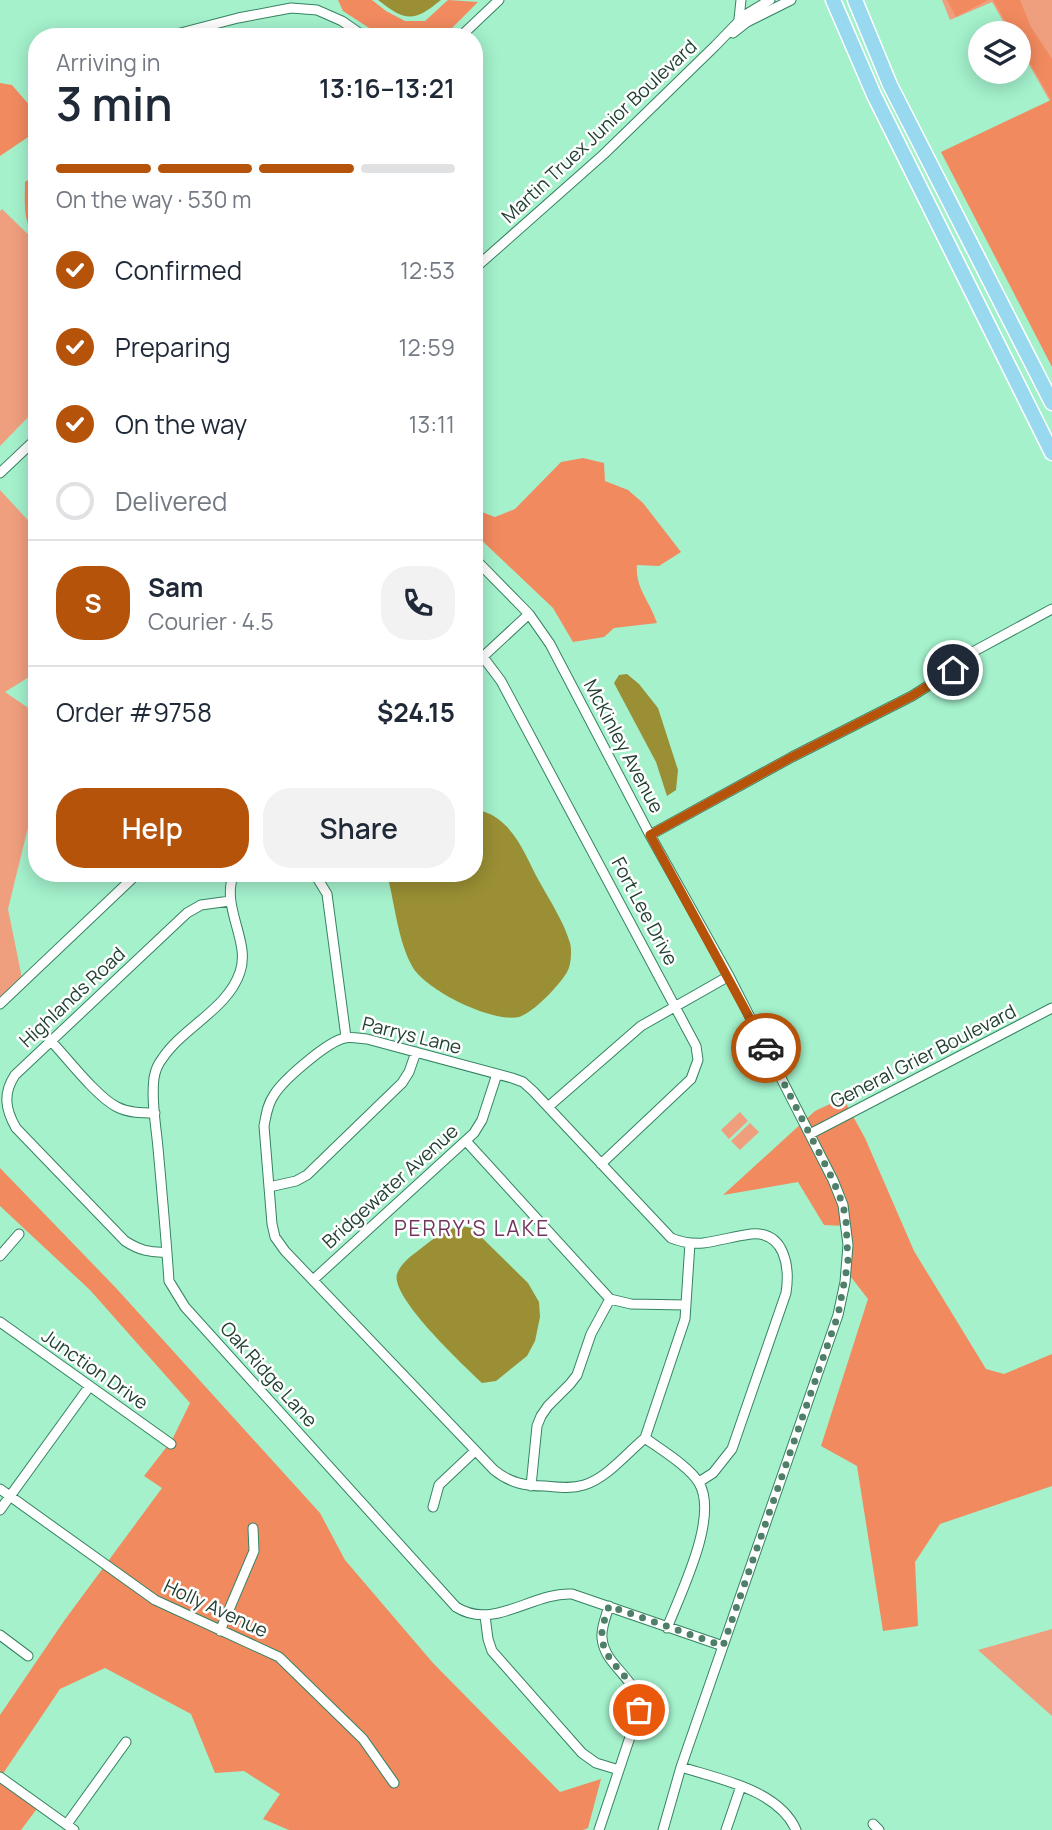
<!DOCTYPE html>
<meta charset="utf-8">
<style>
:root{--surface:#fff;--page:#f2f2f3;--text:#1f2937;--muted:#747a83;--line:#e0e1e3;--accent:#b45309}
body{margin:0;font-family:Manrope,sans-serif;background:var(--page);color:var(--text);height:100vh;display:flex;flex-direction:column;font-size:26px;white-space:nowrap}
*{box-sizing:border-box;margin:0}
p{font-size:23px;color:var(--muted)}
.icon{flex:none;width:38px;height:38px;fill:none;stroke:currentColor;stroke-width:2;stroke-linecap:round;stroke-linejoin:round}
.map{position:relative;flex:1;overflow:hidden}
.sheet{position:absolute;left:28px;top:28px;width:455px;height:854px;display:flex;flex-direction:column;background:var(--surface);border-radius:28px;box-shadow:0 4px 18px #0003}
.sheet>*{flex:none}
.tools{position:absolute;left:968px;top:21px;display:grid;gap:14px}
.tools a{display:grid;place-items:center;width:63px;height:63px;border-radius:50%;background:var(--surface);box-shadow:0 4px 18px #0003;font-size:35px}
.pin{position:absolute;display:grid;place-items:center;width:60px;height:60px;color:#fff;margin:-30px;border:4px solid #fff;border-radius:50%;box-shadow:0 2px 7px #0007}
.courier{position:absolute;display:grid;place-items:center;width:70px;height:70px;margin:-35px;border:5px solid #b45309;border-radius:50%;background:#fff;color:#222;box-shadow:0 2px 9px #0007}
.headline em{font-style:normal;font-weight:600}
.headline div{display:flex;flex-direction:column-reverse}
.headline{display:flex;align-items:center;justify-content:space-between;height:119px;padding:0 28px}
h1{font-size:46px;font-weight:600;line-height:52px}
.bar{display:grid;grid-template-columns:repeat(4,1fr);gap:10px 7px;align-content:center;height:84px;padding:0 28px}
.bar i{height:9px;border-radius:5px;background:var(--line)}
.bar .current{background:var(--accent)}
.bar p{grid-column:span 4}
.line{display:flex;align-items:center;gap:18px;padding:0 28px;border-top:2px solid var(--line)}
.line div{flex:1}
.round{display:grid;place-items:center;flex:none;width:74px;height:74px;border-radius:28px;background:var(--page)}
ol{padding:0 28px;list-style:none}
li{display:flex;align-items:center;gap:21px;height:77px}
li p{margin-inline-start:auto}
li .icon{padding:7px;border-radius:50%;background:var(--accent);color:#fff;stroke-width:4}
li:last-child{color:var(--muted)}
li i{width:38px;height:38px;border:4px solid var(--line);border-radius:50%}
.cta{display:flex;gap:14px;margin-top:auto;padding:14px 28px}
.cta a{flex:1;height:80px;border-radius:28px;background:var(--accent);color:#fff;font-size:28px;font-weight:600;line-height:80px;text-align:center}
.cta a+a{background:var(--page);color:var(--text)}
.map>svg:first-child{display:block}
.green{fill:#f09f7e}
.forest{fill:#f28a5f}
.water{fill:#9a8f34}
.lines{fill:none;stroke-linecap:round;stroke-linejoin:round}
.minor-casing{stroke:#368362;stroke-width:11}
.highway-casing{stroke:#fff;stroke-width:17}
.minor{stroke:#fff;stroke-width:9}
.highway{stroke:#99d9f0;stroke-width:14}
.done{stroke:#4f7f68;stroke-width:7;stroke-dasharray:0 12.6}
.route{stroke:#b45309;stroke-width:9}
.labels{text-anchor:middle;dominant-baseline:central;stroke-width:5;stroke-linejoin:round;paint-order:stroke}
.street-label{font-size:19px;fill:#214132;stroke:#fff}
.neighbourhood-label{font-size:21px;letter-spacing:2px;fill:#72355d;stroke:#fff}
</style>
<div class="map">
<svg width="1052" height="1830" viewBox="0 0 1052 1830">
<rect width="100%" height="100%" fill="#a4f1cc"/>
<path class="green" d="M942,0H1052V105L1019,47L1018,33H1010L992,2L950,20Z
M2,209L37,243V408L0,446V211Z
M0,490L37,530V672L5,692L37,714V791L8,909L23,983L0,1002Z
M740,1112L748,1121L729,1139L721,1130Z
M750,1123L759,1132L740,1150L731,1141Z
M1052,1629V1716L978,1650Z"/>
<path class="forest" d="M338,0H372L386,11L405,21H425L448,0L478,2L443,37H383L343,11Z
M947,0H988L956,17Z
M993,0H1020L1031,27L1052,59V367L941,152L1051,100L1019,44L1018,33H1012Z
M0,83L12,85L37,114V131L0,156Z
M37,174V239C22,224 25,201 25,182Z
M583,458L604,463L605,481L628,490L643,503L681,552L659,566L637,565C635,588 650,601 657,623L614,628L604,637L573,642L553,608L474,533V509L495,517L515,509L561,462Z
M843,1098L865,1138L914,1251L986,1369L1004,1374L1052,1354V1486L940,1524L915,1562L918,1626L883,1631L857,1466L821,1446L868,1299L847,1272L845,1226L824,1225L798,1182L723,1195L815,1111Z
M0,1168L116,1288L320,1513L345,1560L433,1663L560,1792L601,1779L588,1828L583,1830H289L263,1819L280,1794L244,1771L215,1773L191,1714L105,1668L60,1689L0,1778L39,1806L21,1830H0V1715L64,1621L162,1488L144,1476L172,1440L190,1403L90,1290L0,1206Z"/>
<path class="water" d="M378,0H441C414,22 406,22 378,0Z
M627,674L639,684L658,708L678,770L676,790L667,796L656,762L614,683L619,675Z
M474,808C482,811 492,814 498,819C518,833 528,861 539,881C550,901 564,922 570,943C572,950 571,964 568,970C563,982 532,1014 519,1017C492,1023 425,990 412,966C398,940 395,906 388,878L387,873H474Z
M461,1226L472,1228L528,1283L539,1302L540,1317L535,1341L527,1356L496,1381L482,1383C464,1366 390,1297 397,1274C401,1263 411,1256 419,1250C433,1239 443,1230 461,1226Z"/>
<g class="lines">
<g class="minor-casing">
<path id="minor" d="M739,19L741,0
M733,33L747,22L791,0
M165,37L238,18L291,8L317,10L342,21L365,37
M460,37L499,0
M474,269L604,154L715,46L745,15L770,0
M0,473L37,438
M474,558L529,614L550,644L650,835L729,976L833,1180L843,1205L848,1245L845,1282L838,1315L681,1767L663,1830
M483,657L501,681L696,1046L698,1060L691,1079L601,1164
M474,665L529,614
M650,835L792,757L912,696L953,670L969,654L1052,609
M234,873C220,907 251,941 240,972C228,1009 183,1027 162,1059C158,1064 155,1072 154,1078C151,1101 156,1125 158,1148C162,1192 166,1236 169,1281L185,1307L456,1607C494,1631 532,1592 572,1594L723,1646
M316,876L327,894L346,1037
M0,1004L138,873
M51,1041C67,1058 97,1097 117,1107C129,1113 142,1113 155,1113
M548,1107L641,1026L729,976
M810,1134L1052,1008
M466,1141L610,1299L631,1304L686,1305
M269,1187L296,1181L307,1175L402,1083L409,1072L416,1052
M167,1252C150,1253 139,1250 125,1241L16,1128C5,1109 3,1093 15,1075L187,913L201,905L230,901
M0,1256L19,1234
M313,1280L474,1133L482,1120L497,1074
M0,1322L171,1444
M645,1438C627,1453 607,1478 584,1485C571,1489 558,1487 545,1486C525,1486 510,1483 494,1470L285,1251L275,1237L272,1224L264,1126C266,1116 267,1105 274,1095C283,1080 328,1041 345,1038C352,1036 361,1039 367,1039L512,1078L523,1082L533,1091L671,1238C681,1242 692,1244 703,1243C719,1241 735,1236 751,1234C785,1231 790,1267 786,1293L732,1449L713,1473L699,1482
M645,1438C660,1449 690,1467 699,1483C719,1517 681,1592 667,1628
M645,1438L685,1319L690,1243
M531,1486L537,1426L541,1416L548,1406L570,1384L577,1375L591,1334L610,1299
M0,1489L155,1600L279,1657L363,1739L394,1783
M433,1507L439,1485L475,1451
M0,1510L89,1387
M485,1616L488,1639L492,1651L582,1753L596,1763L619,1770
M220,1631L254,1551L253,1528
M0,1635L28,1656
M681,1767C719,1779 779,1790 796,1830
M0,1777L74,1830
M67,1824L126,1742
M873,1824L879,1830
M599,1830L637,1716C645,1679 605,1670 602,1638C601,1627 606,1617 609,1606
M726,1830L741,1786"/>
</g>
<g class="highway-casing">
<path id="highway" d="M833,0L874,95L1052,453
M855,0L890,85L1052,403"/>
</g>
<use href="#minor" class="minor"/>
<use href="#highway" class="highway"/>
</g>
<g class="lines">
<path class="done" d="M639,1710C640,1679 605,1667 602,1638C601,1627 606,1616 609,1606L723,1646L838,1315L848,1262L846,1221L843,1205L833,1180L766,1048"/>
<path class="route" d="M766,1048L650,835L792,757L912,696L953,670"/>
</g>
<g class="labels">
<g class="street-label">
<text transform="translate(599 131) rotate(-43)">Martin Truex Junior Boulevard</text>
<text transform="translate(624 746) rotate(62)">McKinley Avenue</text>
<text transform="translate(645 911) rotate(62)">Fort Lee Drive</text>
<text transform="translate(72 997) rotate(-43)">Highlands Road</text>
<text transform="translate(412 1035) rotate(14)">Parrys Lane</text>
<text transform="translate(923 1056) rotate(-27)">General Grier Boulevard</text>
<text transform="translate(390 1186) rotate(-42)">Bridgewater Avenue</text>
<text transform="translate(95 1369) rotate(35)">Junction Drive</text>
<text transform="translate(269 1374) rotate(48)">Oak Ridge Lane</text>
<text transform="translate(216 1608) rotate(25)">Holly Avenue</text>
</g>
<g class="neighbourhood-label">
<text x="472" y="1228">PERRY'S LAKE</text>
</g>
</g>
</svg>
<div class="tools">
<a><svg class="icon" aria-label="layers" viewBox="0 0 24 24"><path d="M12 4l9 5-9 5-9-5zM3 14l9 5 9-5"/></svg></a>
</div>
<div class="pin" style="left:639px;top:1710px;background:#ea580c"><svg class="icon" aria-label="bag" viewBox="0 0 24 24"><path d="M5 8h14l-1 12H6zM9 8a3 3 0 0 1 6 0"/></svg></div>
<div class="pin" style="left:953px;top:670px;background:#1f2937"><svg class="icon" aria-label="home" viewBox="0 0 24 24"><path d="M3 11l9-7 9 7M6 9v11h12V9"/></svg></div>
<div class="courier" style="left:766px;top:1048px"><svg class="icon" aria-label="car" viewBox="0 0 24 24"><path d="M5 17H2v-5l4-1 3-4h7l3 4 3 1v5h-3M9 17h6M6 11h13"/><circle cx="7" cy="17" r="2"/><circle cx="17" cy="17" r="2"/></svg></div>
<section class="sheet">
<div class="headline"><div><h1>3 min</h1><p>Arriving in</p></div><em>13:16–13:21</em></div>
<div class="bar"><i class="current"></i><i class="current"></i><i class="current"></i><i></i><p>On the way · 530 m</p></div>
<ol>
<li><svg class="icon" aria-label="check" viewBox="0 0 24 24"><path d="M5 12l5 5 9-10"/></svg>Confirmed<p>12:53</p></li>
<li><svg class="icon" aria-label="check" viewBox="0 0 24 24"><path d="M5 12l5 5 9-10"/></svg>Preparing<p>12:59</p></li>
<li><svg class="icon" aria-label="check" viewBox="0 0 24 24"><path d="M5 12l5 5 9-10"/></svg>On the way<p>13:11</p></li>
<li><i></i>Delivered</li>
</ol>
<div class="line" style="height:126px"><b class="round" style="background:var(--accent);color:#fff">S</b><div><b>Sam</b><p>Courier · 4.5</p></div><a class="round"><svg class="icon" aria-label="phone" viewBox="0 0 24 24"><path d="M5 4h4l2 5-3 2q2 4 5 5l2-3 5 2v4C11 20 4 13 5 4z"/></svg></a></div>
<div class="line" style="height:91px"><div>Order #9758</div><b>$24.15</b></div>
<div class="cta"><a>Help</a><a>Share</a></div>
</section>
</div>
